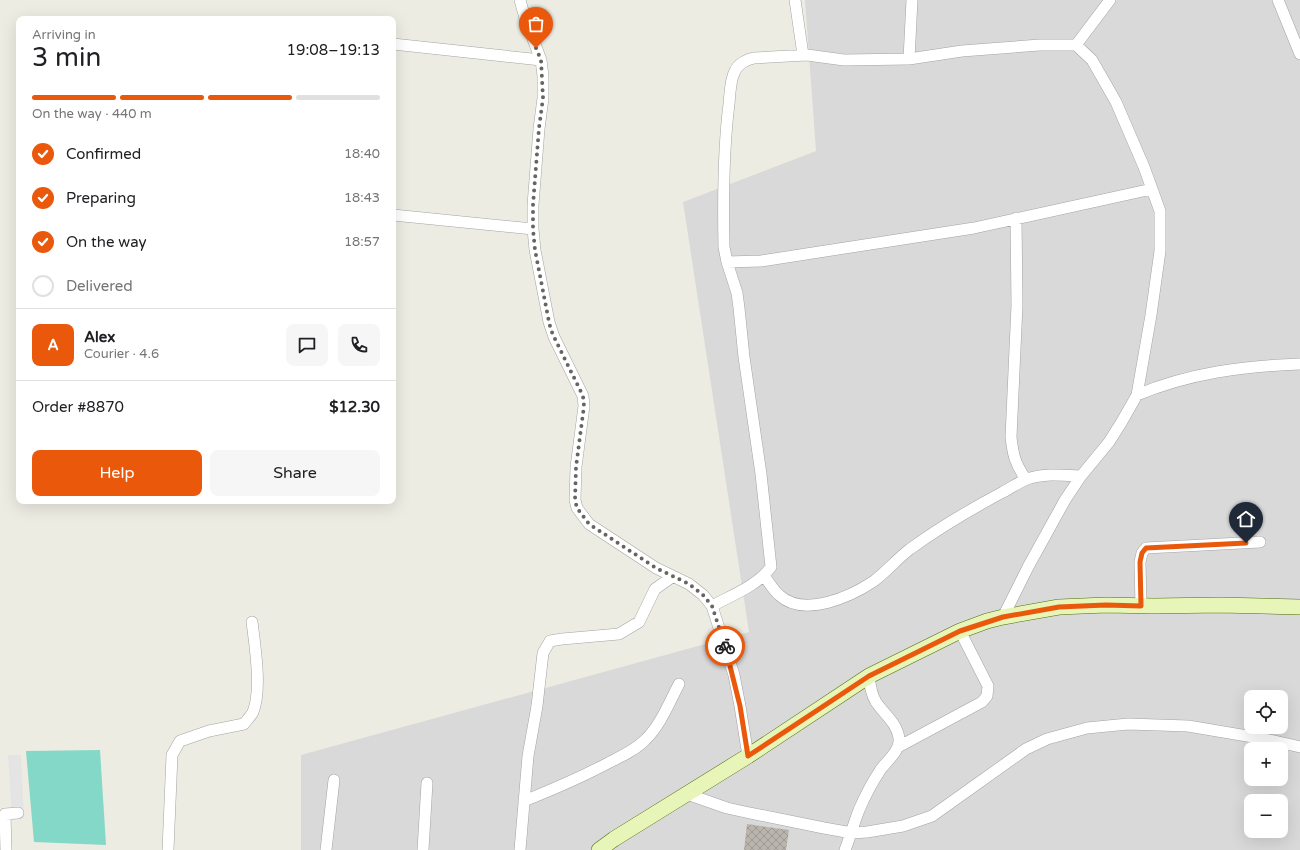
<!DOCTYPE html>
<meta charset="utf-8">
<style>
:root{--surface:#fff;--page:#f6f6f6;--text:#202124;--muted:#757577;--line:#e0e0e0;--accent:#ea580c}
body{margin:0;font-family:"Varela Round",sans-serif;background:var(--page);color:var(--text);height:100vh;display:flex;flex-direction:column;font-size:15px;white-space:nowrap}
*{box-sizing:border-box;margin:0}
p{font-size:13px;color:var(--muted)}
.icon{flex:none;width:22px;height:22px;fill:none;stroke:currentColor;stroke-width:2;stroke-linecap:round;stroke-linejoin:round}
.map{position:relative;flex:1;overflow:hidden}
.side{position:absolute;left:16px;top:16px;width:380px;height:488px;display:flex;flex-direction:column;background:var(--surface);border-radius:8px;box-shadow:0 4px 16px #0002}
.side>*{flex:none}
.controls{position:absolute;left:1244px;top:690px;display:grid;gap:8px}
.controls a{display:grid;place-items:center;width:44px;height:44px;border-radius:8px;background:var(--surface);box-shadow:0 4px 16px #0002;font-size:20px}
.pin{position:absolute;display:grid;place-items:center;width:34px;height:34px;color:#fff;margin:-41px -17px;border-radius:50% 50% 50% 0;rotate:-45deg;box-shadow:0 0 4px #0007}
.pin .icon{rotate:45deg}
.courier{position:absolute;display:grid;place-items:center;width:40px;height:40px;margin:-20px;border:3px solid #ea580c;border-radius:50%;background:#fff;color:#222;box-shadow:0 1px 5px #0007}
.head em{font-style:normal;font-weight:600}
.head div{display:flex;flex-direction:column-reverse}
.head{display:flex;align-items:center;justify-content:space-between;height:68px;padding:0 16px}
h1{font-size:26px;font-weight:600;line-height:30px}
.bar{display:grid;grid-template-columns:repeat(4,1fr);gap:6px 4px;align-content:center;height:48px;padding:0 16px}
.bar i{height:5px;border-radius:3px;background:var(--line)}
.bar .selected{background:var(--accent)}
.bar p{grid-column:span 4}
.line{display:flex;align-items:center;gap:10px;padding:0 16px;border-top:1px solid var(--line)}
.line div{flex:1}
.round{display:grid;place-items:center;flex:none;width:42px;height:42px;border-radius:8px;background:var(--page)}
ol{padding:0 16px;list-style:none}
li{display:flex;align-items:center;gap:12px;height:44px}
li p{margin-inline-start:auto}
li .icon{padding:4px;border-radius:50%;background:var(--accent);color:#fff;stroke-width:4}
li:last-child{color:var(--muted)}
li i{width:22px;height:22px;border:2px solid var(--line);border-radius:50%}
.action{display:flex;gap:8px;margin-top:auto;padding:8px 16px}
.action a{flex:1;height:46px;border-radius:8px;background:var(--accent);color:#fff;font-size:16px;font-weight:600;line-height:46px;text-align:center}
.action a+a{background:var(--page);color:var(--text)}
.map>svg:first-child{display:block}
.residential{fill:#dad9d9;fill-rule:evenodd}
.pitch{fill:#84d8c7}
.parking{fill:#e4e4e4}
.building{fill:url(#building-cross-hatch)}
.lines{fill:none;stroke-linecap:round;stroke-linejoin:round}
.minor-casing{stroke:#a3a3a3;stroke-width:12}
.secondary-casing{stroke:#506c0b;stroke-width:16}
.minor{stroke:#fff;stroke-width:11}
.secondary{stroke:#e7f5b8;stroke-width:15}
.done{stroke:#656562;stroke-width:4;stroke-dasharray:0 7.2}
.route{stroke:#ea580c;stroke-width:5}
</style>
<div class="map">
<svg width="1300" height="850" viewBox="0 0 1300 850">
<defs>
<pattern id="building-cross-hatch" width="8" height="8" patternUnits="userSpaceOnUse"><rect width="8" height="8" fill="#b9b4ac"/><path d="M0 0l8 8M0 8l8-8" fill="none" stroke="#9e9a93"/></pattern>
</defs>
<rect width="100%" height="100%" fill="#edece3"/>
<path class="residential" d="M805,0H1300V850H301V755L749,632L683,202L816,151ZM1251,697H1281V727H1251ZM1251,749H1281V779H1251ZM1251,801H1281V831H1251Z"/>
<path class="pitch" d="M100,750L106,845L34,842L26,751Z"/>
<path class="parking" d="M8,755H21L24,818H12Z"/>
<path class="building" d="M747,824L789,830L786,850H744Z"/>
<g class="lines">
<g class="minor-casing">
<path id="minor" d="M520,0L525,18L541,60L543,76V98L539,129L533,205V229L535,250L549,322L554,337L583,396L584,406L576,467L575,500L577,508L589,524L656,568L689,584L703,595L712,606L734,675L740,706L748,756
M795,0L803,55
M1278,0L1300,54
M393,44L541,60
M1076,45L1110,0
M909,59L912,0
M393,215L533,229
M1016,218L1017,305L1011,437C1013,455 1015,464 1026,479
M727,262L761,261L974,228L1152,189
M1137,395C1189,373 1244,366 1300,364
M764,576C769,582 773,590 779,595C804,618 850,597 874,581C887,571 897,559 910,549C939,528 971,509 1003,492C1011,488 1019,482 1027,479C1044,473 1063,475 1081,476
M712,606C732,595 757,586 771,567L761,474L744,357L739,308L737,293L727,262L724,247C723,199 723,151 729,104C730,94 730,80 735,71C738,64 747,59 754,58L807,55L844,60L909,59L962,51L1040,45H1076L1092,60L1116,102L1144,167L1160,211V251L1151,315L1137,395L1121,423L1109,442L1081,476L1065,500L1028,567L1003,617
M1141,606L1140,562L1142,553L1146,548L1260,542
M898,747L982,702L987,696L988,686L960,631
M687,794L727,808L745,812L824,828L852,833L867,832L903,826L932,816L1026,749L1047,739L1087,728L1128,724L1188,726L1265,739L1300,747
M524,801C554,789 582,777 610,762C622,756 637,749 646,739C660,726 670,701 679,684
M6,850L5,814L18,813
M168,850L172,755L180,741L209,731L244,724C247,720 251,716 253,712C262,690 255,646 252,622
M326,850L334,780
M423,850L427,783
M520,850L528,756L537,706L543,653L550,641L562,639L619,634L639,622L655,589L672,577
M845,850C850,837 854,823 859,810C865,796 873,781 881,769C887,761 901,750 899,738C897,723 884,714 876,702C871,694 870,685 869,676"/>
</g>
<g class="secondary-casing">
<path id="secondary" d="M599,850L614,839L748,756L869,676L960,631L987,621L1003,617L1059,607L1106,605L1154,606L1220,605L1300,607"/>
</g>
<use href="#minor" class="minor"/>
<use href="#secondary" class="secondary"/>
</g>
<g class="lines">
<path class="done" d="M536,48L541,60L543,98L539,128L533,205V229L535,250L549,322L551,330L554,337L583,396L584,406L576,467L575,500L577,508L589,524L656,568L689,584L703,595L712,606L725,646"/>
<path class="route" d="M725,646L740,706L748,756L869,676L960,631L1003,617L1059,607L1106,605L1141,606L1140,562L1142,553L1146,548L1246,543"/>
</g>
</svg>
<div class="controls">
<a><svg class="icon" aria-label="locate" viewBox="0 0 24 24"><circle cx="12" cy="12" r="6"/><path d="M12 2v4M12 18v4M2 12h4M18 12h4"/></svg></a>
<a>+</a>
<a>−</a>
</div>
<div class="pin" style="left:536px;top:48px;background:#ea580c"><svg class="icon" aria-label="bag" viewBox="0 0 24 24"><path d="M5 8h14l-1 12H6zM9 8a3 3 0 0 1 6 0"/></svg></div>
<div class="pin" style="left:1246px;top:543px;background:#1f2937"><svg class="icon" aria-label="home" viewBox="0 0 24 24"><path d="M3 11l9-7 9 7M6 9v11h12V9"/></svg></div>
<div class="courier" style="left:725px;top:646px"><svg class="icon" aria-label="bike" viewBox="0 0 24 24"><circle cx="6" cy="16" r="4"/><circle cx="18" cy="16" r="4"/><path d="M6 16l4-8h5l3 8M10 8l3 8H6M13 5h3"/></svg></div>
<section class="side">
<div class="head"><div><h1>3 min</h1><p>Arriving in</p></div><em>19:08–19:13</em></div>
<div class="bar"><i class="selected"></i><i class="selected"></i><i class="selected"></i><i></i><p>On the way · 440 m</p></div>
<ol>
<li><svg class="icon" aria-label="check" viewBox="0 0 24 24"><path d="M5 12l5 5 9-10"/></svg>Confirmed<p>18:40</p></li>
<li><svg class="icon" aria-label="check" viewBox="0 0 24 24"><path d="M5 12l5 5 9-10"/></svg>Preparing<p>18:43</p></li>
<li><svg class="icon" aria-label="check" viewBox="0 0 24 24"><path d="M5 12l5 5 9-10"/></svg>On the way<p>18:57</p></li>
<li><i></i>Delivered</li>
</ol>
<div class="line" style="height:72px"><b class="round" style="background:var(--accent);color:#fff">A</b><div><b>Alex</b><p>Courier · 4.6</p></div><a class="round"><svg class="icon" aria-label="chat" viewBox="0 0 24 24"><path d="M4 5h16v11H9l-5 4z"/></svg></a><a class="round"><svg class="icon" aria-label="phone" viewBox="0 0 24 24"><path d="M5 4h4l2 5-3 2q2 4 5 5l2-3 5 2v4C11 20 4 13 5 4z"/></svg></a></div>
<div class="line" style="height:52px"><div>Order #8870</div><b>$12.30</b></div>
<div class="action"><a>Help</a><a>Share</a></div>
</section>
</div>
